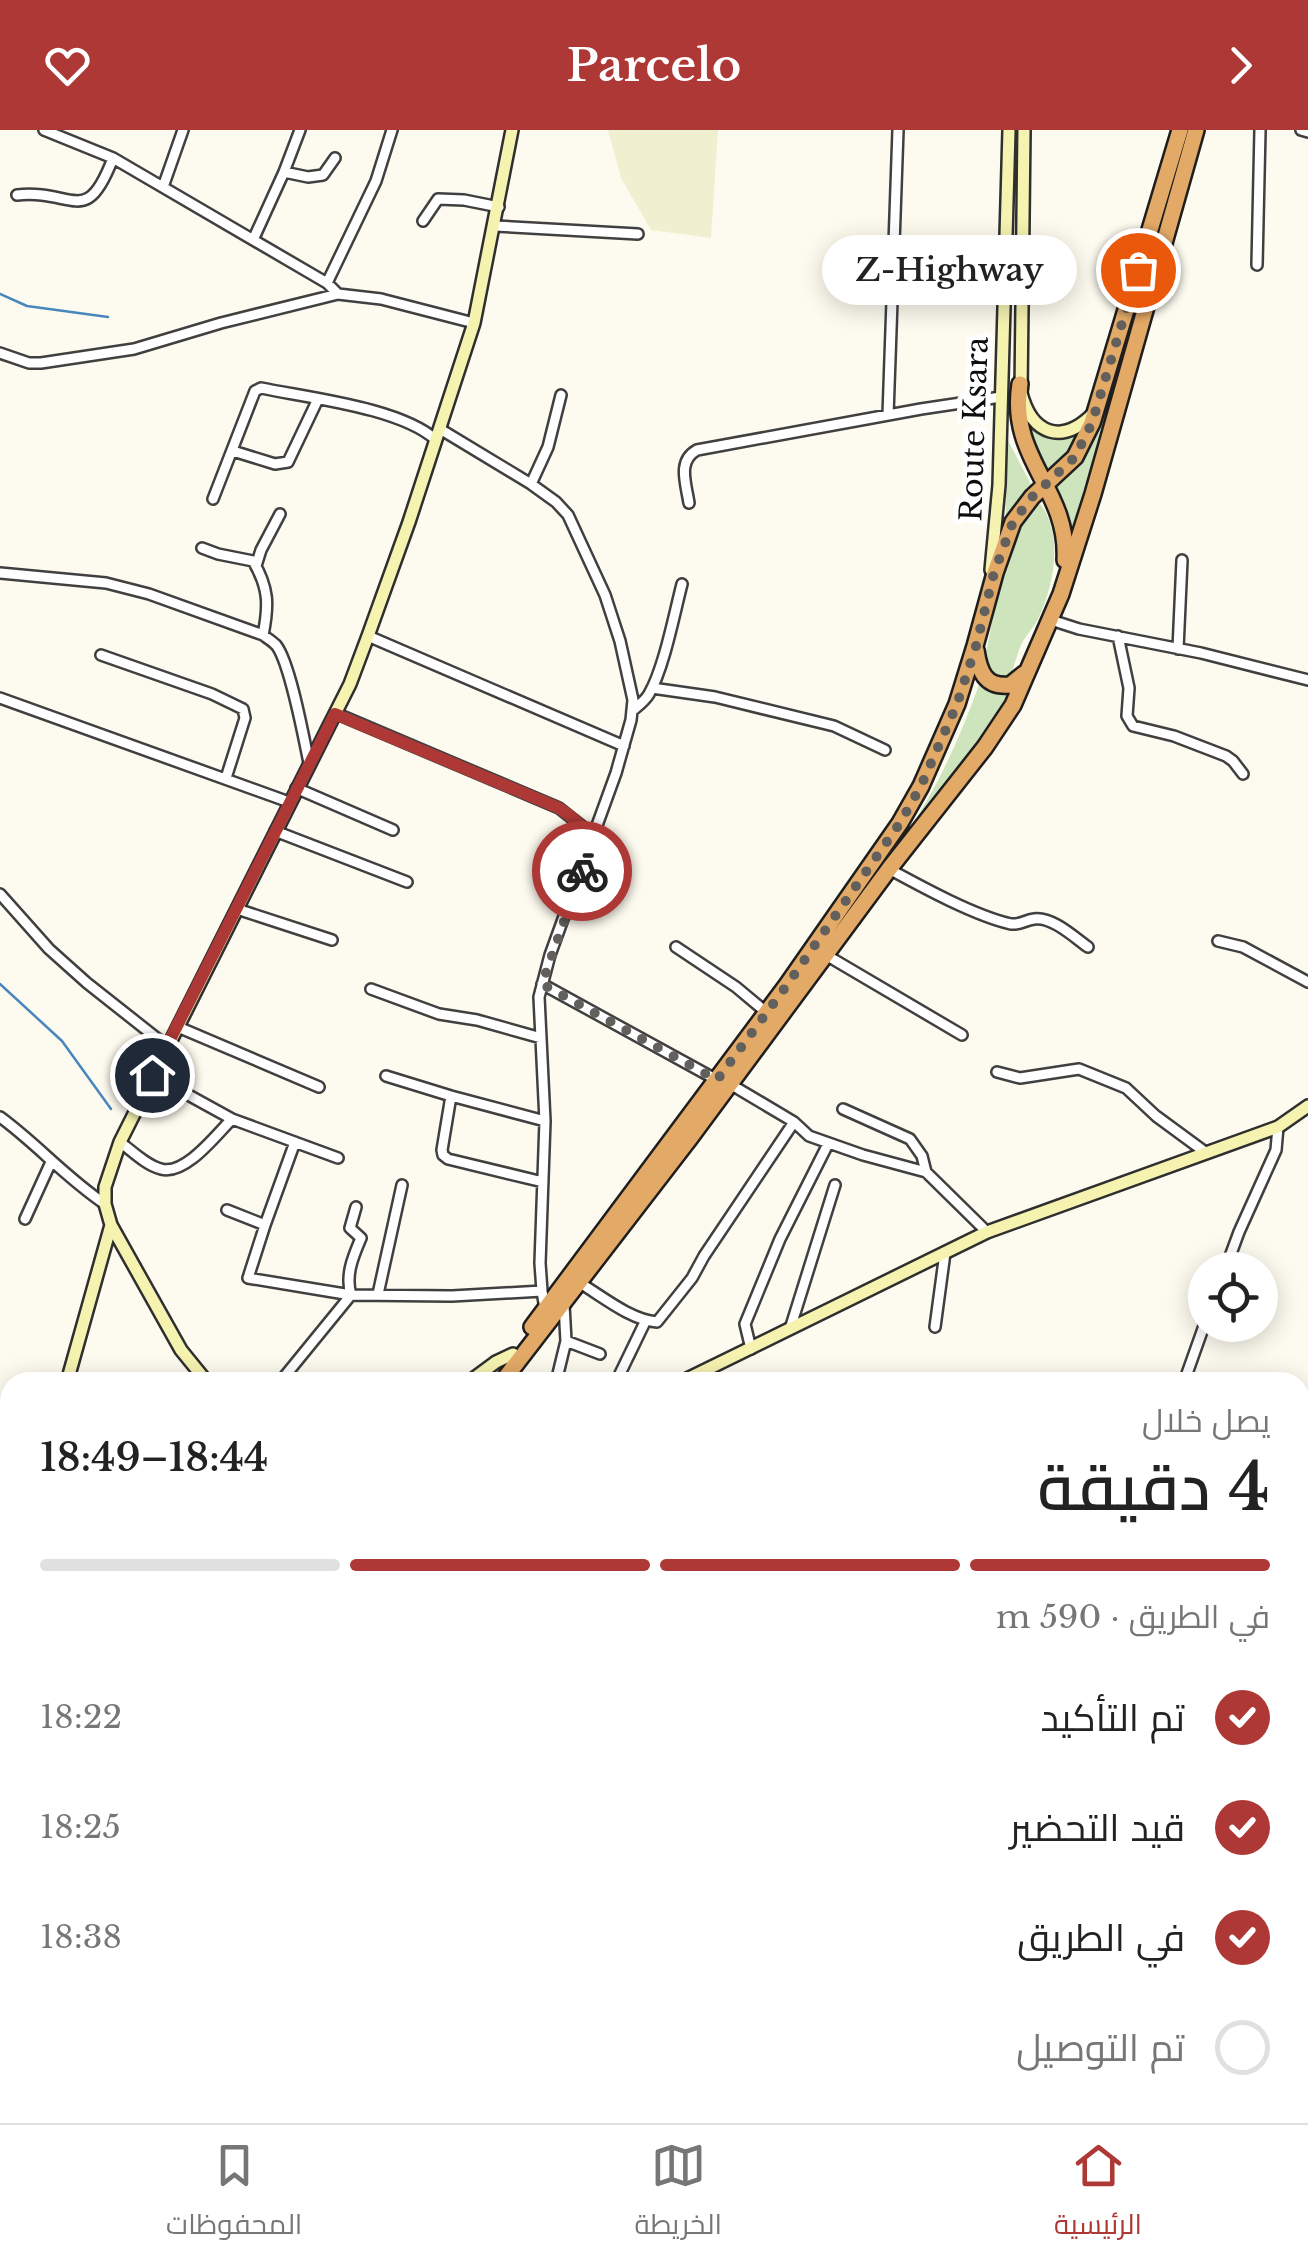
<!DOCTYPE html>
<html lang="ar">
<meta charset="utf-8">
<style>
:root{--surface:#fff;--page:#f6f6f6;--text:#222;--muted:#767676;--line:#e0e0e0;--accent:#ad3835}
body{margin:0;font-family:"Libre Baskerville",Cairo,serif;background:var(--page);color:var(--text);direction:rtl;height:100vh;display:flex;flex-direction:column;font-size:38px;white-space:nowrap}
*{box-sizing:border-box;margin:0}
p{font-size:32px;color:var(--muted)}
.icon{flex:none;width:55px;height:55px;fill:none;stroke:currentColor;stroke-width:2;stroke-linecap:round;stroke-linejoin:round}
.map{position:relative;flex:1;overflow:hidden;direction:ltr}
.details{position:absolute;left:0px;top:1242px;width:1310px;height:752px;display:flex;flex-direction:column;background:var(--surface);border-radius:30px 30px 0 0;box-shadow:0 5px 25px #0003;direction:rtl}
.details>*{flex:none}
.tools{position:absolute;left:1188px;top:1122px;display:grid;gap:20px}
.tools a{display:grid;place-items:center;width:90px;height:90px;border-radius:50%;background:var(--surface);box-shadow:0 5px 25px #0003;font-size:50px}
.pin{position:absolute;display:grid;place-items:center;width:85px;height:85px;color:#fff;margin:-42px;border:5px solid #fff;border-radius:50%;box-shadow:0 2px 10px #0007}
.courier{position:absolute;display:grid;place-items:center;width:100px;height:100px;margin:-50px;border:8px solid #ad3835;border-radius:50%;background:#fff;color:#222;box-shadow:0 2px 12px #0007}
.bubble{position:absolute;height:70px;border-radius:35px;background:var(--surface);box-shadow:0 5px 25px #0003;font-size:32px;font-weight:600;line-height:70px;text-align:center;direction:rtl}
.headline em{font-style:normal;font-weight:600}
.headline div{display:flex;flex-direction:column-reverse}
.headline{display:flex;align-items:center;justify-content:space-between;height:170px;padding:0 40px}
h1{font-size:65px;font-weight:600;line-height:75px}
.bar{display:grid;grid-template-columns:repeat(4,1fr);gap:15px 10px;align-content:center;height:120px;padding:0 40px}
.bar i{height:12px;border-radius:8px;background:var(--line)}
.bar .active{background:var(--accent)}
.bar p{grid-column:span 4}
ol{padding:0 40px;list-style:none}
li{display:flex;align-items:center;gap:30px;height:110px}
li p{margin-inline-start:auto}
li .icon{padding:10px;border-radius:50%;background:var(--accent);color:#fff;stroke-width:4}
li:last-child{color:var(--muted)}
li i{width:55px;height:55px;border:5px solid var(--line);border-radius:50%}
header{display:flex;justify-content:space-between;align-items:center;height:130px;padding:0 40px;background:var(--accent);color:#fff;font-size:45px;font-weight:600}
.tab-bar{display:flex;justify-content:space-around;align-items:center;height:140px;border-top:2px solid var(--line);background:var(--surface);font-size:28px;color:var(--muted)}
.tab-bar a{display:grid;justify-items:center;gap:5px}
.tab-bar .active{color:var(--accent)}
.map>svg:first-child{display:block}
.farmland{fill:#f0f0d1}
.green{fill:#cde4bc}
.cemetery{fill:#d2ddc2}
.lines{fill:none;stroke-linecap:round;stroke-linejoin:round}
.stream{stroke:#4886bd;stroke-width:2.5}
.street-casing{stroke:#404040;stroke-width:14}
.secondary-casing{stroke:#2f2f2f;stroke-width:16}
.highway-casing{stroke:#1e1e1e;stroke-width:20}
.street{stroke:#fff;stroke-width:9}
.secondary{stroke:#f6f3b1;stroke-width:11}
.highway{stroke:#e3a966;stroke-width:15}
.done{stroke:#61605c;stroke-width:10;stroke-dasharray:0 18}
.route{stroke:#ad3835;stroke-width:12}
.labels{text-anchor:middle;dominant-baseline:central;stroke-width:10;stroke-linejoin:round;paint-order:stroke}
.street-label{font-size:30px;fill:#0d0d0d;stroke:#fff}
</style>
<header><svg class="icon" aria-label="forward" viewBox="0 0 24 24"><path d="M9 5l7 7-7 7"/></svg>Parcelo<svg class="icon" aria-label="heart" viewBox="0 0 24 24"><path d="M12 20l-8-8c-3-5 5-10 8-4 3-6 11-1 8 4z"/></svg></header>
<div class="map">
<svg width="1308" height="1993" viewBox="0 0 1308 1993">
<rect width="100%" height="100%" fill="#fdfbef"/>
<path class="farmland" d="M608,0H718L711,108L651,100L621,48Z
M758,1985H1034L1033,1993H757Z"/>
<path class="green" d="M1116,248L1119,249L1094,341L1072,400L1065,375L1055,356L1094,305Z
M1025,289C1041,306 1055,312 1079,305L1078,315L1048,348L1033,321Z
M1004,303L1033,358L1006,392Z
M1038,371C1065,403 1054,457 1037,491C1033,498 1027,504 1023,511C1017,522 1015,536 1009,548L1004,551L987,541L985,528C996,477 1003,412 1038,371Z
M980,552C989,562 1000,565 1013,561L982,613L895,721C934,665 957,616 980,552Z"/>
<path class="cemetery" d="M0,1410L10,1413V1447L0,1473Z"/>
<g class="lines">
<path class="stream" d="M0,164L27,176L108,187
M0,854L62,911L111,979"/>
<g class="street-casing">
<path id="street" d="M44,0L113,28L327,153L338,164
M1301,0L1308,2
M284,42L300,0
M163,57L183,0
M17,65C74,59 86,99 113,28
M423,91L438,69L464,70L499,77
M495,96L638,104
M253,110L284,42L308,47L323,45L335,28
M1257,135L1260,0
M327,153L376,51L392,0
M0,223L29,233H41L134,219L221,193L338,164L381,169L474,193
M888,285L898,0
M440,299L531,354L556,372L568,385L605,465L620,511L633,570L631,590L616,643L550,825L539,867L545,991L540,1133L542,1161L545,1179
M233,321L275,334L288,332L318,269
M531,354L548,317L561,265
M213,369L255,261L261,258C309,268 401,278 436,310
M689,373C686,353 677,331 697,320L921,279L1001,267
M202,418L218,424L253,431C269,458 269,475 263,505
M256,436L261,420L280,384
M0,443L106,453L149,464L263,505C267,508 272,511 276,515C290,532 304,609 309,633
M1051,490L1079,499L1201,523L1308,550
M368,506L624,616
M1118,506L1129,558L1127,586L1133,596L1174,606L1226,626L1233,631L1243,644
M1178,519L1182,430
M101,525L212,564L243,579L245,588L226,648
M652,558L715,567L834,596L885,620
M0,568L289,672
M632,581C638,576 645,571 649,564C664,538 674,485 682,454
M335,583L559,678L583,697L589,717
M296,658L393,700
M275,701L407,752
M889,739C922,757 975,786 1011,794C1021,795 1025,790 1034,789C1052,786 1075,808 1088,817
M0,764L49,819L87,853L168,917
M237,779L332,810
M1218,811L1243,817L1308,852
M676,817L736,857L767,883
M826,825L962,905
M542,854L717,950
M371,859L439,884L477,890L541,908
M178,897L319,957
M997,942L1020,948L1079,939L1126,958L1156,986L1205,1022
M152,945L232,989L338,1028
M386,946L451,966L442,1020L443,1025L448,1029L543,1052
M730,954L794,992L809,1006L863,1025L926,1042L987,1102
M451,966L545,991
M843,979L910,1009L922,1026L926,1042
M0,987C37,1014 65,1047 105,1074
M120,1012C132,1021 146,1035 161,1039C185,1046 216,1005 232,989
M227,1080L265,1095L295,1012
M25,1089L51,1032
M265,1095L248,1148L351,1165C345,1145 353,1127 361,1108L350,1098L356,1077
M1225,1140L1239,1102L1276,1020L1278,997
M580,1153C603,1167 631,1190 657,1192L692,1148L704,1126L794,992
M378,1164L402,1055
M935,1197L945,1123
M790,1199L835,1055
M566,1211L600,1224
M751,1219L745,1194L780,1109L828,1014
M280,1252L351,1165L452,1166L542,1161
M556,1252L566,1211L564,1175
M616,1252L646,1190
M1184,1252L1205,1193
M0,1297L10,1300
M0,1515L10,1514
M1300,1589L1308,1559
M1300,1606L1308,1608
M410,1985L448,1993
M802,1985L856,1993
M258,1993L263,1985
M1108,1993L1116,1985"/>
</g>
<g class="secondary-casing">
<path id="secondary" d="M1024,0L1021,263C1032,305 1062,315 1093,284
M991,440L999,355L1009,0
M67,1252L111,1095
M207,1252L181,1220L111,1095L105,1074V1057L120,1012L350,554L368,506L409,392L474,193L512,0
M469,1252L496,1232L513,1224
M681,1252L987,1102L1278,997L1308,976
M1300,1402L1308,1404
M0,1498L10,1475
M0,1569L10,1570
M0,1811L10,1822
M0,1838L10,1830
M1300,1848L1308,1851
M92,1985L93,1993
M135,1985L141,1993"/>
</g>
<g class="highway-casing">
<path id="highway" d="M1020,254C1008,329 1069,359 1065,430
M976,520C979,541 985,558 1010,555L1025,543
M532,1197L787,855L900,693L921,656L957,574L975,516L995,443L1013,392L1032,367L1075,327L1092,293L1180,0
M502,1252L690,1008L889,739L985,617L1013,575L1061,464L1093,364L1196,0
M0,1984L10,1965
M9,1993L13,1985"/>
</g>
<use href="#street" class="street"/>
<use href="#secondary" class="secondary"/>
<use href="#highway" class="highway"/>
</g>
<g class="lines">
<path class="done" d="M582,741L542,854L717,950L787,855L900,693L921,656L957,574L976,516L994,443L1013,392L1032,367L1075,327L1092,293L1138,140"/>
<path class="route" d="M152,945L335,584L559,678C588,698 595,707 582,741"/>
</g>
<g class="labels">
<g class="street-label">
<text transform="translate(974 299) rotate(-88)">Route Ksara</text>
</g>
</g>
</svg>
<div class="tools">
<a><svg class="icon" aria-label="locate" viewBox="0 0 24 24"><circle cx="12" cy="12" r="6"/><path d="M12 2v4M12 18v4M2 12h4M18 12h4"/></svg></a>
</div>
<div class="pin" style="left:1138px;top:140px;background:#ea580c"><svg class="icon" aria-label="bag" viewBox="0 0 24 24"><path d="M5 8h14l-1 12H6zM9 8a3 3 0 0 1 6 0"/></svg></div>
<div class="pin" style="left:152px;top:945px;background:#1f2937"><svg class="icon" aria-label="home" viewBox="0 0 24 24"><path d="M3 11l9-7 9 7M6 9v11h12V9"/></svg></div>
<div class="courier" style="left:582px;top:741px"><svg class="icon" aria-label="bike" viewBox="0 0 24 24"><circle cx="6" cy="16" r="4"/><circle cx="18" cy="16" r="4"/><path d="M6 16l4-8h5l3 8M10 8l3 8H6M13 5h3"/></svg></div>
<div class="bubble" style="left:822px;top:105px;width:255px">Z-Highway</div>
<section class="details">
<div class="headline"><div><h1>4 دقيقة</h1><p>يصل خلال</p></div><em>18:44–18:49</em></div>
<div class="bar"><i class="active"></i><i class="active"></i><i class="active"></i><i></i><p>في الطريق · 590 m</p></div>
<ol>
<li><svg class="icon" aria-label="check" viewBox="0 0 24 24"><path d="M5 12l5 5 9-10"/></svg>تم التأكيد<p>18:22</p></li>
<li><svg class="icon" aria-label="check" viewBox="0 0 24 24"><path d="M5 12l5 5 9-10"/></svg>قيد التحضير<p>18:25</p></li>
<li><svg class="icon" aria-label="check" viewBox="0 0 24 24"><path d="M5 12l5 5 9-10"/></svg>في الطريق<p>18:38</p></li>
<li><i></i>تم التوصيل</li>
</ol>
</section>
</div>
<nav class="tab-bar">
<a class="active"><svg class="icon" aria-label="home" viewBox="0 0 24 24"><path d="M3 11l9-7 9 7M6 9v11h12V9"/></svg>الرئيسية</a>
<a><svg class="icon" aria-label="map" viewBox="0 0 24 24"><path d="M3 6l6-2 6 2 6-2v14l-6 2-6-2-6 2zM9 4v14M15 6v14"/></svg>الخريطة</a>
<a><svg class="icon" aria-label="saved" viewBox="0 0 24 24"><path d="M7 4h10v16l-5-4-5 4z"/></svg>المحفوظات</a>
</nav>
